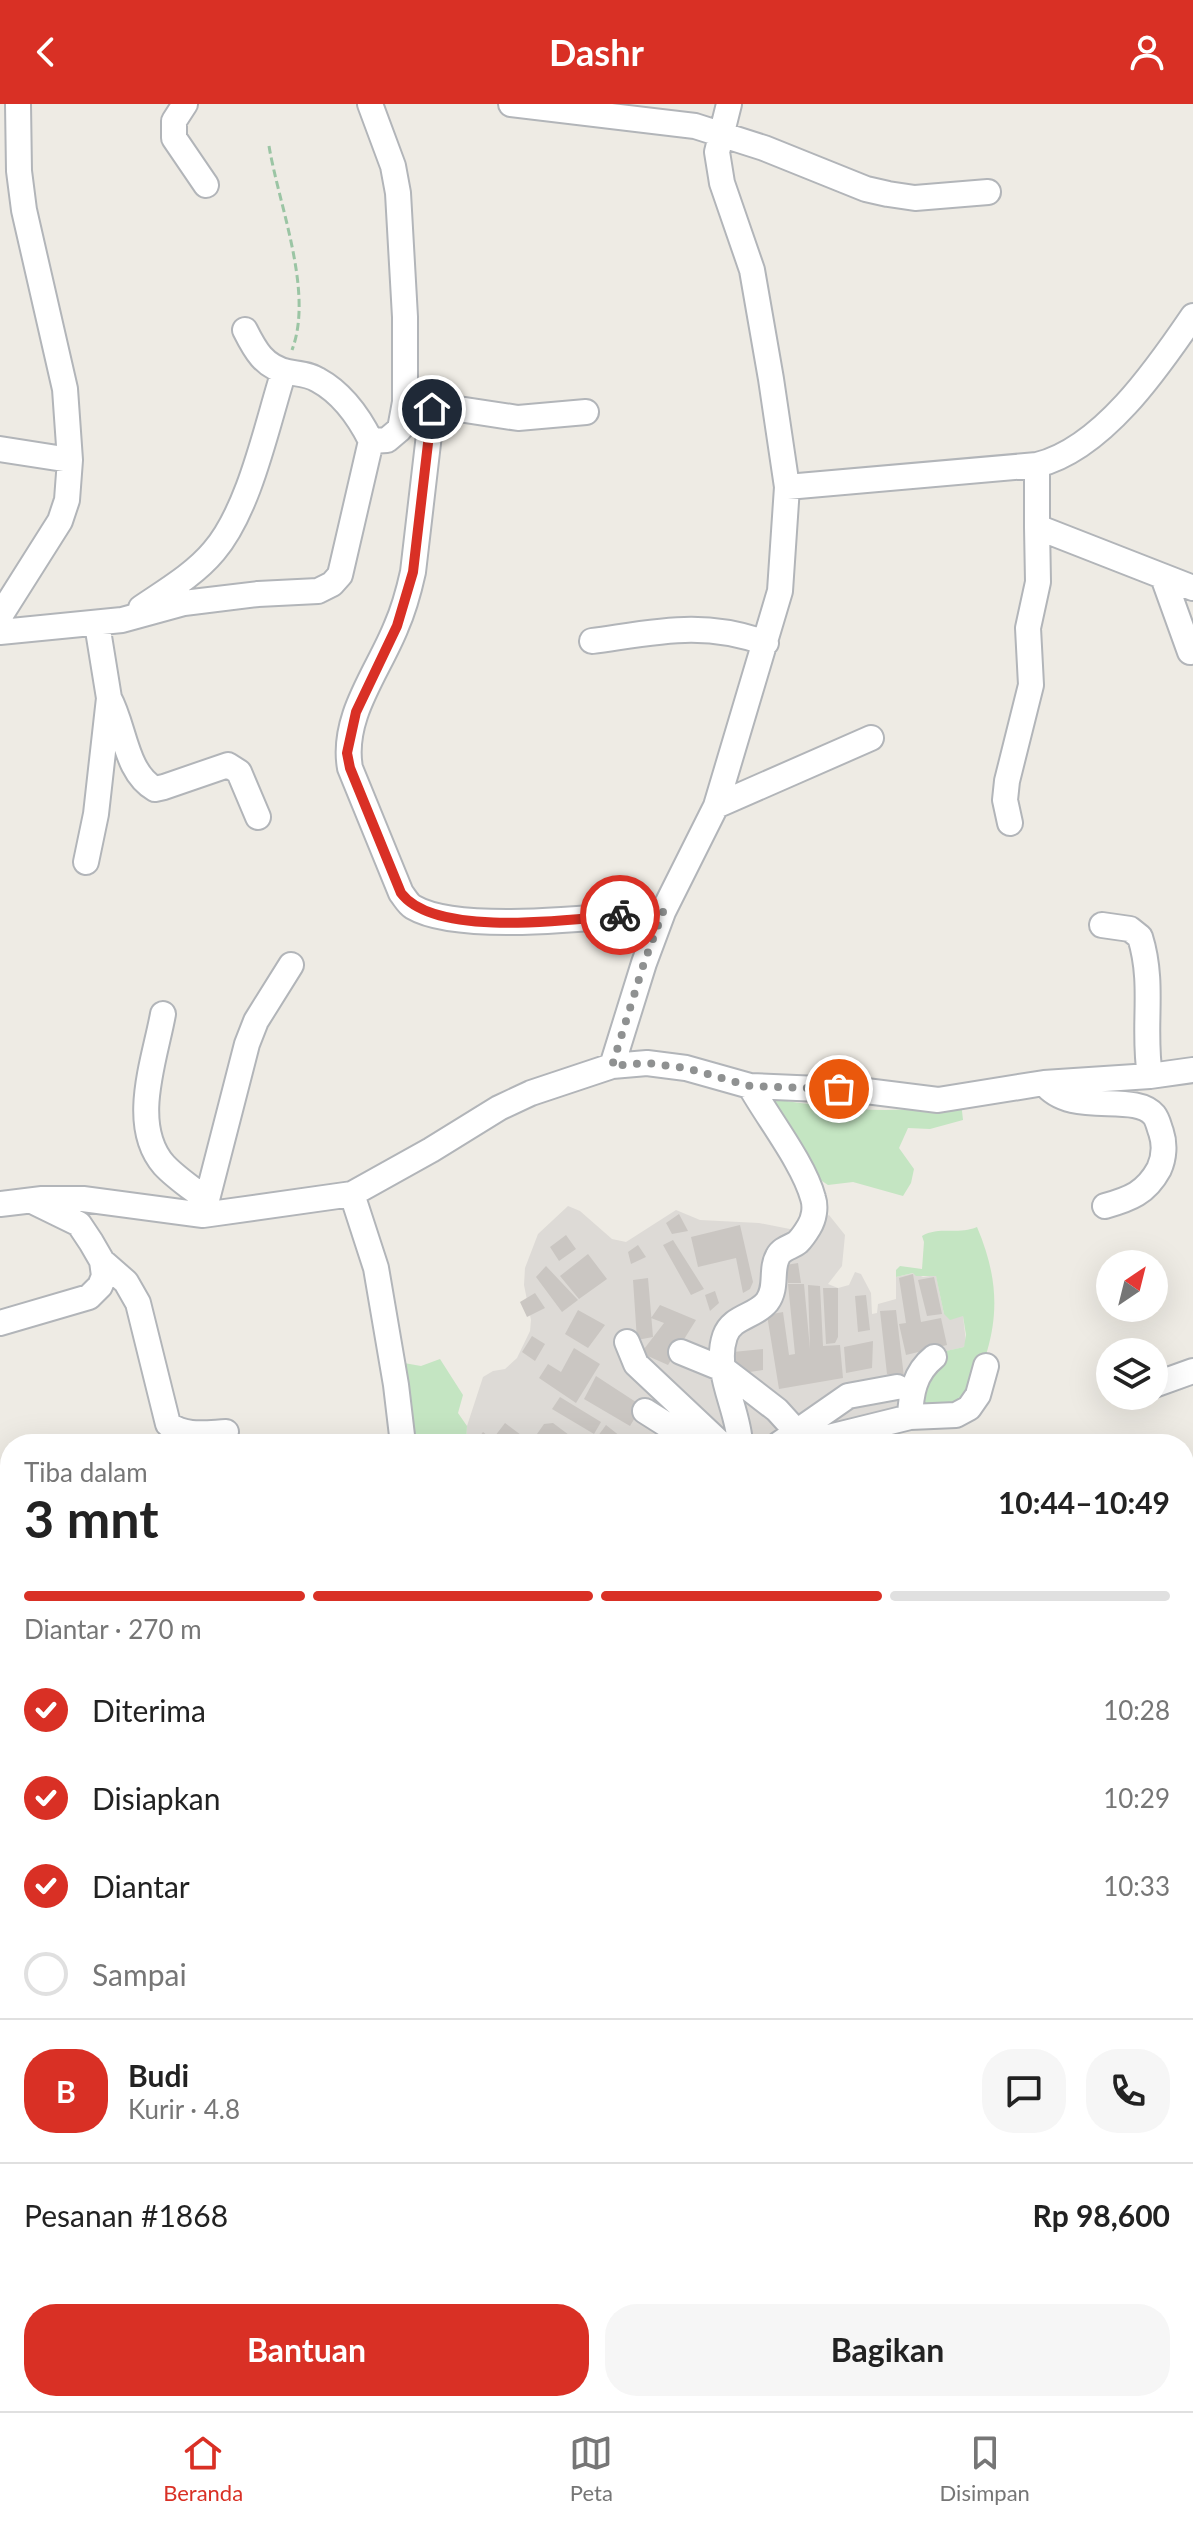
<!DOCTYPE html>
<html lang="id">
<meta charset="utf-8">
<style>
:root{--surface:#fff;--page:#f6f6f6;--text:#222;--muted:#767676;--line:#e0e0e0;--accent:#d93025}
body{margin:0;font-family:Lato,sans-serif;background:var(--page);color:var(--text);height:100vh;display:flex;flex-direction:column;font-size:30px;white-space:nowrap}
*{box-sizing:border-box;margin:0}
p{font-size:26px;color:var(--muted)}
.icon{flex:none;width:44px;height:44px;fill:none;stroke:currentColor;stroke-width:2;stroke-linecap:round;stroke-linejoin:round}
.map{position:relative;flex:1;overflow:hidden}
.side{position:absolute;left:0px;top:1330px;width:1194px;height:978px;display:flex;flex-direction:column;background:var(--surface);border-radius:32px 32px 0 0;box-shadow:0 8px 32px #0002}
.side>*{flex:none}
.needle{width:52px;rotate:35deg}
.fabs{position:absolute;left:1096px;top:1146px;display:grid;gap:16px}
.fabs a{display:grid;place-items:center;width:72px;height:72px;border-radius:50%;background:var(--surface);box-shadow:0 8px 32px #0002;font-size:40px}
.pin{position:absolute;display:grid;place-items:center;width:68px;height:68px;color:#fff;margin:-34px;border:4px solid #fff;border-radius:50%;box-shadow:0 2px 8px #0007}
.courier{position:absolute;display:grid;place-items:center;width:80px;height:80px;margin:-40px;border:6px solid #d93025;border-radius:50%;background:#fff;color:#222;box-shadow:0 2px 10px #0007}
.overview em{font-style:normal;font-weight:700}
.overview div{display:flex;flex-direction:column-reverse}
.overview{display:flex;align-items:center;justify-content:space-between;height:136px;padding:0 24px}
h1{font-size:52px;font-weight:700;line-height:60px}
.bar{display:grid;grid-template-columns:repeat(4,1fr);gap:12px 8px;align-content:center;height:96px;padding:0 24px}
.bar i{height:10px;border-radius:6px;background:var(--line)}
.bar .selected{background:var(--accent)}
.bar p{grid-column:span 4}
.line{display:flex;align-items:center;gap:20px;padding:0 24px;border-top:2px solid var(--line)}
.line div{flex:1}
.round{display:grid;place-items:center;flex:none;width:84px;height:84px;border-radius:32px;background:var(--page)}
ol{padding:0 24px;list-style:none}
li{display:flex;align-items:center;gap:24px;height:88px}
li p{margin-inline-start:auto}
li .icon{padding:8px;border-radius:50%;background:var(--accent);color:#fff;stroke-width:4}
li:last-child{color:var(--muted)}
li i{width:44px;height:44px;border:4px solid var(--line);border-radius:50%}
.action{display:flex;gap:16px;margin-top:auto;padding:16px 24px}
.action a{flex:1;height:92px;border-radius:32px;background:var(--accent);color:#fff;font-size:32px;font-weight:700;line-height:92px;text-align:center}
.action a+a{background:var(--page);color:var(--text)}
header{display:flex;justify-content:space-between;align-items:center;height:104px;padding:0 24px;background:var(--accent);color:#fff;font-size:36px;font-weight:700}
.menu{display:flex;justify-content:space-around;align-items:center;height:112px;border-top:2px solid var(--line);background:var(--surface);font-size:22px;color:var(--muted)}
.menu a{display:grid;justify-items:center;gap:4px}
.menu .selected{color:var(--accent)}
.map>svg:first-child{display:block}
.industrial{fill:#dddad6}
.green{fill:#c4e5c2}
.building{fill:#cac6c2}
.lines{fill:none;stroke-linecap:round;stroke-linejoin:round}
.minor-casing{stroke:#b2b5b9;stroke-width:28}
.path{stroke:#9bc5a4;stroke-width:3;stroke-dasharray:8 4;stroke-linecap:butt}
.minor{stroke:#fff;stroke-width:24}
.done{stroke:#8f9191;stroke-width:8;stroke-dasharray:0 14.4}
.route{stroke:#d93025;stroke-width:10}
</style>
<header><svg class="icon" aria-label="back" viewBox="0 0 24 24"><path d="M15 5l-7 7 7 7"/></svg>Dashr<svg class="icon" aria-label="person" viewBox="0 0 24 24"><circle cx="12" cy="8" r="4"/><path d="M4 21q1-7 8-7t8 7"/></svg></header>
<div class="map">
<svg width="1193" height="2307" viewBox="0 0 1193 2307">
<rect width="100%" height="100%" fill="#eeebe4"/>
<path class="industrial" d="M568,1102L580,1107L612,1135L626,1138L676,1106L700,1116L759,1119L800,1127L829,1111L845,1131L842,1162L828,1180L838,1184L849,1181L855,1168L861,1170L871,1189L872,1210L877,1209L878,1200L896,1195V1173L914,1169L923,1173L936,1171L944,1210L963,1212L966,1238L964,1243L947,1247L898,1312L784,1328L765,1340H466L467,1322L483,1273L493,1267L505,1265L517,1254L530,1227L531,1216L524,1181L525,1164L538,1130Z"/>
<path class="green" d="M762,993C828,1004 895,1013 961,998L963,1016L930,1025L908,1024L899,1044L914,1065L911,1079L903,1092L853,1078L828,1081L810,1069Z
M977,1123C1005,1189 997,1234 968,1297L915,1305L937,1249L964,1243L966,1231L963,1212L950,1216L944,1210L936,1172H916L913,1169L896,1173V1166L900,1162L922,1165L924,1138L922,1132C938,1122 959,1131 977,1123Z
M440,1255L463,1291L458,1309L467,1322L466,1340H413L404,1259L421,1262Z"/>
<path class="building" d="M679,1110L688,1127L672,1130L666,1119Z
M740,1121L753,1178L750,1185L743,1189L736,1154L698,1163L691,1133Z
M566,1131L576,1145L559,1157L550,1143Z
M673,1136L704,1185L691,1191L663,1141Z
M638,1141L646,1153L631,1160L628,1148Z
M588,1150L607,1175L579,1195L560,1172Z
M798,1159L801,1179H788L786,1161Z
M546,1162L578,1196L562,1208L536,1173Z
M913,1170L921,1218L941,1214L947,1241L906,1251L899,1220L906,1219L899,1174Z
M934,1173L942,1210L927,1212L918,1176Z
M648,1174L653,1233L637,1236L633,1176Z
M788,1180H804L810,1245L808,1181L820,1182L823,1242L840,1241L843,1274L779,1285L767,1211L783,1208L789,1251L795,1250Z
M823,1184H838V1233L835,1239L826,1240Z
M715,1187L719,1199L710,1207L705,1191Z
M535,1189L545,1204L527,1213L520,1198Z
M866,1191L870,1226L858,1228L855,1192Z
M660,1201L696,1216L668,1261L641,1249L664,1219L651,1214Z
M578,1206L605,1221L588,1244L565,1230Z
M896,1206L904,1273L887,1270L880,1207Z
M532,1232L545,1240L535,1257L522,1248Z
M873,1237L872,1264L846,1269L844,1243Z
M574,1244L600,1260L576,1299L539,1274L548,1260L561,1268Z
M763,1245V1266L736,1270L733,1248Z
M596,1272L642,1302L630,1322L584,1295Z
M560,1293L601,1318L594,1330L552,1305Z
M505,1319L533,1340H505L495,1332Z
M553,1319L581,1340H551L537,1330L544,1320Z
M606,1321L630,1340H592Z
M483,1328L498,1340H474Z"/>
<g class="lines">
<g class="minor-casing">
<path id="minor" d="M185,0L174,17V34L206,81
M370,0L393,62L398,89L405,213V298L400,325L387,336L371,337
M511,0L695,22L764,44L866,85L888,90L915,94L988,88
M432,305L413,468C409,486 404,505 396,523C378,568 341,613 350,664L401,789C405,794 408,800 413,803C460,831 606,812 663,808
M418,307L452,304L518,314L586,308
M0,345L70,356
M1037,361C1102,345 1157,265 1193,212
M787,383L1037,361V423L1193,484
M1163,473L1190,548
M141,504C166,487 195,470 214,447C250,405 267,320 284,267
M0,512L60,417L67,396L70,356L65,285L24,106L19,67L18,0
M0,528L122,516L184,499L258,490L318,487L332,480L340,471L371,337C359,313 342,289 318,276C309,270 298,270 288,268C264,263 255,246 245,226
M592,537C657,528 703,516 766,539
M109,594C125,623 125,668 155,685L164,683L228,661L239,668L258,713
M716,702L871,634
M1010,719L1005,696L1007,677L1031,581L1028,524L1038,478L1037,423
M86,758L96,710L109,594L97,520
M1102,821L1130,825L1140,833C1155,881 1142,924 1150,972
M163,910C155,955 129,1021 164,1061C176,1074 193,1085 207,1096
M612,962L644,859L663,808L716,702L780,487L787,383L771,275L752,166L722,79L717,48L729,0
M1044,979C1071,1014 1134,987 1154,1011C1158,1016 1159,1023 1161,1028C1165,1040 1164,1054 1159,1065C1146,1089 1130,1095 1105,1102
M352,1090L376,1164L396,1281L403,1340
M0,1100L42,1095H83L203,1111L352,1090L431,1046L499,1004L531,989L612,962L647,959L686,964L750,982L866,987L938,996L1044,979L1150,972L1193,966
M203,1111L247,940L256,917L291,861
M102,1157L126,1178L138,1199L168,1320C186,1333 205,1329 226,1328
M0,1219L89,1193L100,1182L104,1172L102,1157L91,1138L79,1120L36,1099
M627,1238L636,1260L721,1340
M681,1248L725,1266L777,1306L797,1328L821,1335L910,1313L956,1311L969,1304L978,1291L986,1262
M1154,1281L1193,1267
M645,1307L675,1326L689,1340
M910,1313C911,1290 914,1269 934,1253
M740,1340C739,1306 713,1267 725,1232C732,1212 755,1213 767,1198C778,1183 770,1166 778,1152C782,1144 792,1143 798,1138C802,1134 806,1128 809,1123C814,1115 816,1103 813,1094C804,1060 768,1014 750,982
M779,1340L848,1292L897,1283
M0,1691L10,1697
M1184,1705L1193,1708
M0,1807L10,1806
M1184,2028L1193,2013
M1184,2148L1193,2151
M874,2307L887,2298"/>
</g>
<path class="path" d="M269,42C279,102 314,188 292,246"/>
<use href="#minor" class="minor"/>
</g>
<g class="lines">
<path class="done" d="M620,811L663,808L644,859L612,962L647,959L686,964L750,982L839,985"/>
<path class="route" d="M432,305L413,468L397,522L356,608L347,649L350,664L401,789C435,834 568,816 620,811"/>
</g>
</svg>
<div class="fabs">
<a><svg class="needle" viewBox="-14 -14 28 28"><path d="M0-13l5 13h-10z" fill="#e53935"/><path d="M0 13l5-13h-10z" fill="#767676"/></svg></a>
<a><svg class="icon" aria-label="layers" viewBox="0 0 24 24"><path d="M12 4l9 5-9 5-9-5zM3 14l9 5 9-5"/></svg></a>
</div>
<div class="pin" style="left:839px;top:985px;background:#ea580c"><svg class="icon" aria-label="bag" viewBox="0 0 24 24"><path d="M5 8h14l-1 12H6zM9 8a3 3 0 0 1 6 0"/></svg></div>
<div class="pin" style="left:432px;top:305px;background:#1f2937"><svg class="icon" aria-label="home" viewBox="0 0 24 24"><path d="M3 11l9-7 9 7M6 9v11h12V9"/></svg></div>
<div class="courier" style="left:620px;top:811px"><svg class="icon" aria-label="bike" viewBox="0 0 24 24"><circle cx="6" cy="16" r="4"/><circle cx="18" cy="16" r="4"/><path d="M6 16l4-8h5l3 8M10 8l3 8H6M13 5h3"/></svg></div>
<section class="side">
<div class="overview"><div><h1>3 mnt</h1><p>Tiba dalam</p></div><em>10:44–10:49</em></div>
<div class="bar"><i class="selected"></i><i class="selected"></i><i class="selected"></i><i></i><p>Diantar · 270 m</p></div>
<ol>
<li><svg class="icon" aria-label="check" viewBox="0 0 24 24"><path d="M5 12l5 5 9-10"/></svg>Diterima<p>10:28</p></li>
<li><svg class="icon" aria-label="check" viewBox="0 0 24 24"><path d="M5 12l5 5 9-10"/></svg>Disiapkan<p>10:29</p></li>
<li><svg class="icon" aria-label="check" viewBox="0 0 24 24"><path d="M5 12l5 5 9-10"/></svg>Diantar<p>10:33</p></li>
<li><i></i>Sampai</li>
</ol>
<div class="line" style="height:144px"><b class="round" style="background:var(--accent);color:#fff">B</b><div><b>Budi</b><p>Kurir · 4.8</p></div><a class="round"><svg class="icon" aria-label="chat" viewBox="0 0 24 24"><path d="M4 5h16v11H9l-5 4z"/></svg></a><a class="round"><svg class="icon" aria-label="phone" viewBox="0 0 24 24"><path d="M5 4h4l2 5-3 2q2 4 5 5l2-3 5 2v4C11 20 4 13 5 4z"/></svg></a></div>
<div class="line" style="height:104px"><div>Pesanan #1868</div><b>Rp 98,600</b></div>
<div class="action"><a>Bantuan</a><a>Bagikan</a></div>
</section>
</div>
<nav class="menu">
<a class="selected"><svg class="icon" aria-label="home" viewBox="0 0 24 24"><path d="M3 11l9-7 9 7M6 9v11h12V9"/></svg>Beranda</a>
<a><svg class="icon" aria-label="map" viewBox="0 0 24 24"><path d="M3 6l6-2 6 2 6-2v14l-6 2-6-2-6 2zM9 4v14M15 6v14"/></svg>Peta</a>
<a><svg class="icon" aria-label="saved" viewBox="0 0 24 24"><path d="M7 4h10v16l-5-4-5 4z"/></svg>Disimpan</a>
</nav>
